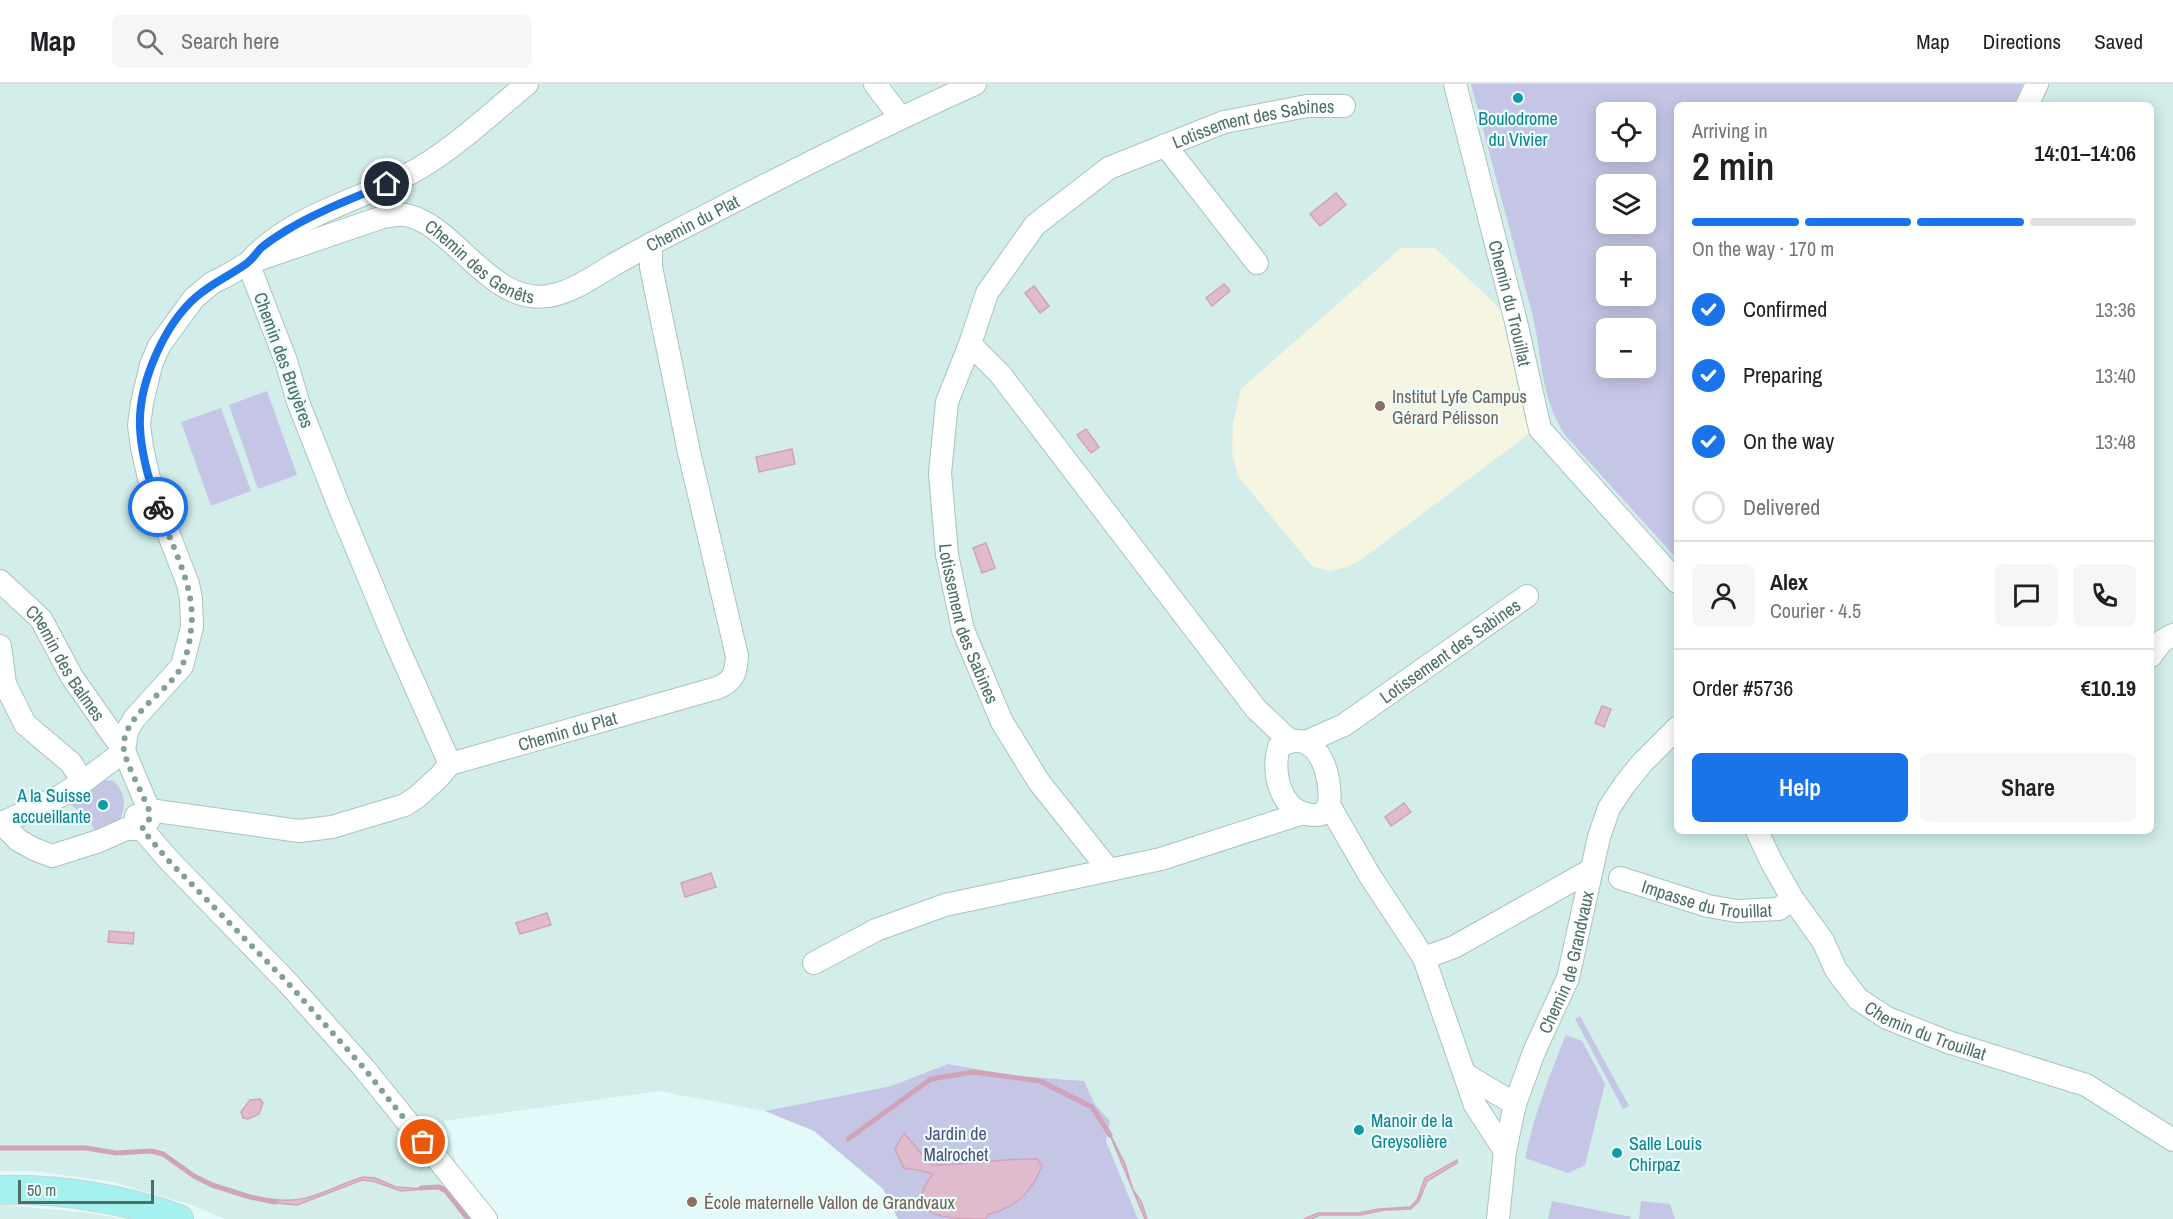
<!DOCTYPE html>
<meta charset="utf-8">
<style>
:root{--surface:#fff;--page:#f6f6f6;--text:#202124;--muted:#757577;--line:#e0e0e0;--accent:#1a73e8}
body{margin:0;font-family:"Archivo Narrow",sans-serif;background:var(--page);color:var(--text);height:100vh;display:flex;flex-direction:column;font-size:22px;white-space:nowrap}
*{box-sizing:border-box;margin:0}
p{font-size:20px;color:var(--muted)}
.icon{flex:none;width:33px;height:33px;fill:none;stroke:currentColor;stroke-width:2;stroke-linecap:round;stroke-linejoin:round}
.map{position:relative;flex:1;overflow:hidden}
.panel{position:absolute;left:1674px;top:18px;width:480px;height:732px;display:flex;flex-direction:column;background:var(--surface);border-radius:9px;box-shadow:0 3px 15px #0003}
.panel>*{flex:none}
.controls{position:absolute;left:1596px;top:18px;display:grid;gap:12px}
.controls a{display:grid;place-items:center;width:60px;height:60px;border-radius:9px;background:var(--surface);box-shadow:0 3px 15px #0003;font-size:30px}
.scale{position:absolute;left:18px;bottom:15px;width:136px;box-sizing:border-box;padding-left:6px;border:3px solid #4d6f65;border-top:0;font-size:16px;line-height:21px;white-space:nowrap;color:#4d6f65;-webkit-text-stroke:4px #eafdfc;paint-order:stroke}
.pin{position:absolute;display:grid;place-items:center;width:51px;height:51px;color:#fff;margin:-26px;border:3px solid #fff;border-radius:50%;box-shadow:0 2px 6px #0007}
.courier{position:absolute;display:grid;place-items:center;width:60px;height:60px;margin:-30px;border:4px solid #1a73e8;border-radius:50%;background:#fff;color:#222;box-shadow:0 2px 8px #0007}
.head em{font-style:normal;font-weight:600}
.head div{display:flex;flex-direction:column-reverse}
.head{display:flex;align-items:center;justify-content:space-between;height:102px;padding:0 18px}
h1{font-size:39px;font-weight:600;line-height:45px}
.bar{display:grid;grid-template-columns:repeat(4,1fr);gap:9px 6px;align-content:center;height:72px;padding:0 18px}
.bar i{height:8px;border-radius:4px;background:var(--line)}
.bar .current{background:var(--accent)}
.bar p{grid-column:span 4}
.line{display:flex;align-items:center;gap:15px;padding:0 18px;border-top:2px solid var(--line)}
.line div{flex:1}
.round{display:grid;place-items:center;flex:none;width:63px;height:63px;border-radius:9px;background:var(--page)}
ol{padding:0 18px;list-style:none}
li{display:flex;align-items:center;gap:18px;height:66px}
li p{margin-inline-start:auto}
li .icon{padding:6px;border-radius:50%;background:var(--accent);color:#fff;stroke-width:4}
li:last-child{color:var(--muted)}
li i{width:33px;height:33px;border:3px solid var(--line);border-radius:50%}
.cta{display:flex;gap:12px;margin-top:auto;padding:12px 18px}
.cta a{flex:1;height:69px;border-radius:9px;background:var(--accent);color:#fff;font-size:24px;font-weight:600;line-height:69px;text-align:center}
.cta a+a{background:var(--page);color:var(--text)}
header{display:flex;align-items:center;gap:36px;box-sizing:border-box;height:84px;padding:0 30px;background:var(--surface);border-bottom:2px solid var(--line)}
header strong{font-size:28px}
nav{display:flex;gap:33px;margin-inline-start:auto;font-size:21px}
.search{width:420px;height:54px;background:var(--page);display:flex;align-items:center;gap:15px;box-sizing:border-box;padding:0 21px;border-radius:9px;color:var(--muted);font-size:22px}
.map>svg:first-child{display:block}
.residential{fill:#d2edea;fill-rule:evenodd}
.education{fill:#f5f5e1}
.green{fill:#c5c6e5;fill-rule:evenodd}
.water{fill:#e0bbce;stroke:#d1a3b9;stroke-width:1.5}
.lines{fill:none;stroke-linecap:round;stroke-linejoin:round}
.stream{stroke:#d1a3b9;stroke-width:5}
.minor-casing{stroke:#a7c4bf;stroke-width:24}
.major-casing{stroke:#cad4d1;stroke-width:30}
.minor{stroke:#fff;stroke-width:22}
.major{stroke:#a4f1f0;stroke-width:28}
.done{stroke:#829f99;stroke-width:6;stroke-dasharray:0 10.8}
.route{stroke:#1a73e8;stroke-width:8}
.culture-dot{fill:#0f9aa8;stroke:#eafdfc;stroke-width:2}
.education-dot{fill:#8d6e63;stroke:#eafdfc;stroke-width:2}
.labels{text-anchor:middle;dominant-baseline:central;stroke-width:4.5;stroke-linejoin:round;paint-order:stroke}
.culture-label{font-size:18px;fill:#0d838f;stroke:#eafdfc;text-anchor:start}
.street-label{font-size:18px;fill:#4d6f65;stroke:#eafdfc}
.education-label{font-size:18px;fill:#785e54;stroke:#eafdfc;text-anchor:start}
.park-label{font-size:18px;fill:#504c7e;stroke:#eafdfc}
</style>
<header>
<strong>Map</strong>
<div class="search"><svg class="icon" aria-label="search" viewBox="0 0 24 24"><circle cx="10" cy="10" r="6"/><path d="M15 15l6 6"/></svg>Search here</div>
<nav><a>Map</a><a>Directions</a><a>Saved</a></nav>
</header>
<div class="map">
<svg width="2173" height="1135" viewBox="0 0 2173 1135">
<rect width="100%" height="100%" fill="#e4f9f9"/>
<path class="residential" d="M0,0H2173V1135H1138L1106,1057L1109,1037L1094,1019L1084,997L1017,992L948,980L891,1002L765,1027L659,1007L444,1037L472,1135H225L192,1121L113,1098L34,1087H0ZM1677,21H2151V747H1677ZM1606,28H1646V68H1606ZM1606,100H1646V140H1606ZM1606,172H1646V212H1606ZM1606,244H1646V284H1606Z
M0,1121L92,1129L121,1135H0Z"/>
<path class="education" d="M1401,164H1435L1503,227L1530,349L1359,477L1347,483L1329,487L1312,482L1238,392L1232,368L1233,339L1241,305Z"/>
<path class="green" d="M1471,0H2023L2014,21H1677V475L1565,351C1539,311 1543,273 1532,229C1512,153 1491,76 1471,0ZM1606,28H1646V68H1606ZM1606,100H1646V140H1606ZM1606,172H1646V212H1606ZM1606,244H1646V284H1606Z
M267,307L297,391L258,405L229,321Z
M221,324L251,407L211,422L181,338Z
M102,696L114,697C127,712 126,721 119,739L96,749L88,733L62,715Z
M1580,932L1629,1022L1623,1025L1575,935Z
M1566,951L1582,957L1605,1000L1585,1081L1568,1089L1525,1074C1534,1031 1549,992 1566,951Z
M948,980L1017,992L1084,997L1094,1019L1110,1037L1106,1057L1138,1135H898L883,1105L814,1047L765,1027L891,1002Z
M1552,1117L1631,1133L1630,1135H1548Z
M1641,1117L1670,1120L1675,1135H1639Z"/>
<path class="water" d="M1336,109L1346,121L1320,142L1310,130Z
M1224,200L1230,207L1212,222L1206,214Z
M1034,202L1049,222L1040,229L1025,209Z
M1086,345L1099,363L1091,369L1077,351Z
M792,365L795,380L759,388L756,373Z
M986,459L995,484L982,489L973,464Z
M1602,622L1611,625L1604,643L1595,639Z
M1404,719L1411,728L1391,742L1385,733Z
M711,789L716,803L685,813L681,799Z
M547,829L551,841L520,850L516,839Z
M109,847L134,849L133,860L108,858Z
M260,1015L263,1019L259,1030L248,1035L243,1034L241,1028L250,1016Z
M1108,1046L1125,1080L1133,1106L1141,1117L1147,1135H1145Z
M904,1049L931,1081C966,1082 1001,1074 1037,1075L1042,1082C1030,1111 1017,1122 987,1131L986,1135C951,1135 898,1135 933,1090L923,1087L904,1084L895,1065Z
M1457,1076V1079L1427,1097L1419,1117L1411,1125L1385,1126L1360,1131H1320L1311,1135H1304L1318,1129H1358L1379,1125L1410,1123L1417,1116L1425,1094Z
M363,1093L375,1094L396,1103L426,1105L401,1107L373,1097L362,1096L297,1121L269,1118L270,1115C311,1121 327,1104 363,1093Z"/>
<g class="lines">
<path class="stream" d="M848,1055L931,995L973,988L1040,997L1092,1023L1110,1051
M0,1064H86L116,1069L151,1067L163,1070L194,1092L212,1101L250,1113L275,1118
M421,1104L439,1103L446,1107L468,1135"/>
<g class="minor-casing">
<g id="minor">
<path d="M875,0L900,33"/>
<path id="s1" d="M1455,0L1516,238L1540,345L1677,498"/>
<path d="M2027,21L2037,0"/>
<path d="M1165,61L1257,179"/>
<path id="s2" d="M970,260L947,318L940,389L947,471L963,546L1002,638L1039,698L1109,786"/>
<path id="s3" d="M0,497L41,535L72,593L124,667"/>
<path d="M0,562L5,600L25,640L71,679L83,698"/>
<path d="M2151,572L2162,557L2173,551"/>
<path id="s4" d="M1289,656L1256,625L1230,591L1000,290L970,260L987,209L1035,141L1109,84L1224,38L1307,22H1344"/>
<path id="s5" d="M1306,658L1344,641L1527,512"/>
<path d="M450,680L396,559L339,422L298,318L286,277L248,179C290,132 352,119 407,91C451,68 488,32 527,0"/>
<path d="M1329,721L1322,730C1284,738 1270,692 1279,663C1317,639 1333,692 1329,721L1370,792L1424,874L1475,1021L1505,1067"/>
<path id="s6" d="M149,726L299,747L332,743L405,721L417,713L439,693L450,680L717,604C734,597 736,589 737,572L689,368L651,183V160"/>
<path d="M136,732L142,745L168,775L288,899L363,983L486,1135"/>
<path d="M0,738L18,756L34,765L52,772L99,757L126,745H142"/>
<path d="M2,739L60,712L83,698L124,667"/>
<path id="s7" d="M142,745L149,736V726L124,667L127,647L134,635L182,582L192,543L191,515L188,500L152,407L142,364L139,341L142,319L151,281L159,262L194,214L212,199L226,192L248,179L383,133C390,132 399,130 406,131C455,141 490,221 548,212C571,209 593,193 613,181C629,172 645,163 661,155C765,101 868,48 975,0"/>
<path id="s8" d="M1757,747L1771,777L1792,814L1823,857L1836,886L1858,915L1887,934L1948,958L2086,1001L2173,1056"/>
<path id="s9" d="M1620,794L1708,822L1737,827L1779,825L1792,814"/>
<path d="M1424,874L1454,863L1591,786"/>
<path d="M814,879L876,846L945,821L1161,775L1303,729"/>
<path d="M1466,991L1515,1020"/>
<path id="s10" d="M1498,1135L1505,1067L1515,1020L1534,968L1568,894L1599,753L1609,724L1625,700L1642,679L1677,644"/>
</g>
</g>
<g class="major-casing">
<path id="major" d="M0,1106C58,1104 125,1115 179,1135"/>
</g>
<use href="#minor" class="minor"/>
<use href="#major" class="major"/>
</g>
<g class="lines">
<path class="done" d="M158,423C171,461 197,505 191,546C190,557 187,571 182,582C168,609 119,633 124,667C126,679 144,713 149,726V736L142,745L168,776L288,899L363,983L423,1058"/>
<path class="route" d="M158,423C149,397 141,370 140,343C138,300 164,241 196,213C212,199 229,192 246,180C252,176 256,169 261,164C269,157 279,151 287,146C318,127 354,114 387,100"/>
</g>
<g class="culture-dot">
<circle cx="1518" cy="14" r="6"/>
<circle cx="103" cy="721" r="6"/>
<circle cx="1359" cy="1046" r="6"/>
<circle cx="1617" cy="1069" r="6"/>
</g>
<g class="education-dot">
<circle cx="1380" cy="322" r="6"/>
<circle cx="692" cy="1118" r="6"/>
</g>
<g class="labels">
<g class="culture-label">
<text x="1518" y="34" text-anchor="middle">Boulodrome<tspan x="1518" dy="21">du Vivier</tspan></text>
<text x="91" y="711" text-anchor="end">A la Suisse<tspan x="91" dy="21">accueillante</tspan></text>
<text x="1371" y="1036">Manoir de la<tspan x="1371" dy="21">Greysolière</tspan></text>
<text x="1629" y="1059">Salle Louis<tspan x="1629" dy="21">Chirpaz</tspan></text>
</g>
<g class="street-label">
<text stroke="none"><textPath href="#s4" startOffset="892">Lotissement des Sabines</textPath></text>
<text stroke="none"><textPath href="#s7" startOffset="1144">Chemin du Plat</textPath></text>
<text stroke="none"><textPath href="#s7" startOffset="902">Chemin des Genêts</textPath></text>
<text stroke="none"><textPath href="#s1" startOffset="226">Chemin du Trouillat</textPath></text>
<text transform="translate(284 276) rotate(70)">Chemin des Bruyères</text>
<text stroke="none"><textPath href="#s2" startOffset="288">Lotissement des Sabines</textPath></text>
<text stroke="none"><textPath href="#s5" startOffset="171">Lotissement des Sabines</textPath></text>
<text stroke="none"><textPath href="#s3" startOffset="106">Chemin des Balmes</textPath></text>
<text stroke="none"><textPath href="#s6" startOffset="444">Chemin du Plat</textPath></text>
<text stroke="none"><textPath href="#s9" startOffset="90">Impasse du Trouillat</textPath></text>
<text stroke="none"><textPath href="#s10" startOffset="268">Chemin de Grandvaux</textPath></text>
<text stroke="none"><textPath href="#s8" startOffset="272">Chemin du Trouillat</textPath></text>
</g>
<g class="education-label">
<text x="1392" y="312">Institut Lyfe Campus<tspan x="1392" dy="21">Gérard Pélisson</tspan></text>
<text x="704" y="1118">École maternelle Vallon de Grandvaux</text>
</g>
<g class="park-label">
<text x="956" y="1049">Jardin de<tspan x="956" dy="21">Malrochet</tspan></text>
</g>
</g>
</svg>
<div class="controls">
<a><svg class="icon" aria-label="locate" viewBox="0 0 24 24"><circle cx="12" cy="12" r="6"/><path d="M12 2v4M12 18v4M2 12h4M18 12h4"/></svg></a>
<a><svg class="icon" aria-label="layers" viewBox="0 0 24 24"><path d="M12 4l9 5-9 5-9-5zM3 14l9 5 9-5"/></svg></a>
<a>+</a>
<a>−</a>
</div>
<div class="scale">50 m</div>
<div class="pin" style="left:423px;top:1058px;background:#ea580c"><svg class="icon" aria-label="bag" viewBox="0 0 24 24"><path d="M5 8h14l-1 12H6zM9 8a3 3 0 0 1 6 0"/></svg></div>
<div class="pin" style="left:387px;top:100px;background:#1f2937"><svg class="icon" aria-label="home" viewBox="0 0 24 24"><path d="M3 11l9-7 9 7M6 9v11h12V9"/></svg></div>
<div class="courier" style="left:158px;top:423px"><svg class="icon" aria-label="bike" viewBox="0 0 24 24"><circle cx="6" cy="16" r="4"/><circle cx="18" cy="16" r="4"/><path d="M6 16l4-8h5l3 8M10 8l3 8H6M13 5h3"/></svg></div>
<section class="panel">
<div class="head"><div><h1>2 min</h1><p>Arriving in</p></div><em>14:01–14:06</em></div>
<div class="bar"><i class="current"></i><i class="current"></i><i class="current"></i><i></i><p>On the way · 170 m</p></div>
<ol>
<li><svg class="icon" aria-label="check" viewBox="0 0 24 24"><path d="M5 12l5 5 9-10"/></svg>Confirmed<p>13:36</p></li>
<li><svg class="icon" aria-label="check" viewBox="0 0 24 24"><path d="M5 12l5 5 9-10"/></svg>Preparing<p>13:40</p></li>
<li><svg class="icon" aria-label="check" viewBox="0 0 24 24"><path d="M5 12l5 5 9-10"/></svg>On the way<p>13:48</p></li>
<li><i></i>Delivered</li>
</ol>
<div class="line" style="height:108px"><a class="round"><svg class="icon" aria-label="person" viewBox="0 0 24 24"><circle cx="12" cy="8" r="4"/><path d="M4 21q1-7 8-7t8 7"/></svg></a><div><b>Alex</b><p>Courier · 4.5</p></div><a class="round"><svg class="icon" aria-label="chat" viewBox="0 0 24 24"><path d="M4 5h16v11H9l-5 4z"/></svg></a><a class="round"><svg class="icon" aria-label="phone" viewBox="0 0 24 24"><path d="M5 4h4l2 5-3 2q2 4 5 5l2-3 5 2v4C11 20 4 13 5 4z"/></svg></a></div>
<div class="line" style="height:78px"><div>Order #5736</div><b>€10.19</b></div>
<div class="cta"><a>Help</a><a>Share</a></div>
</section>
</div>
